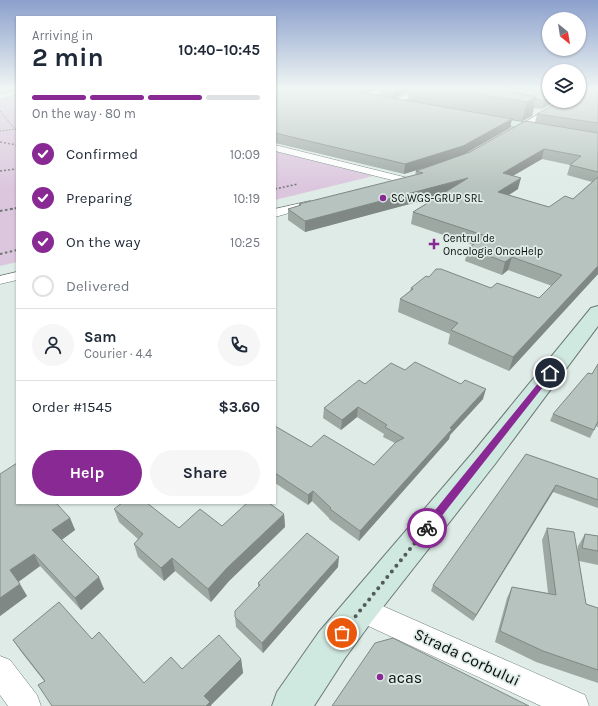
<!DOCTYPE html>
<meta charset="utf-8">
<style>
:root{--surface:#fff;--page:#f6f6f7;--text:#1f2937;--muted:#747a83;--line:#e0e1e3;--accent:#892a94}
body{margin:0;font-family:Karla,sans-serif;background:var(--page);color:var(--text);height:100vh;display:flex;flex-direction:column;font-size:15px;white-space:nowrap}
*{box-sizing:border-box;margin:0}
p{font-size:13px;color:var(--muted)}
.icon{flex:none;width:22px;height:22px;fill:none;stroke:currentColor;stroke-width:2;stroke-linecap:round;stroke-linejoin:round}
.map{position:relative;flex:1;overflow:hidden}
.side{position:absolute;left:16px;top:16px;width:260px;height:488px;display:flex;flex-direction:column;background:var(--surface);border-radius:0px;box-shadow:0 1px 3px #0004}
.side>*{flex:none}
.needle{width:26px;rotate:150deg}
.fabs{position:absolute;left:542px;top:12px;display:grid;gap:8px}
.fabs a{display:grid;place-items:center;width:44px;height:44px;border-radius:50%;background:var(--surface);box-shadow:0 1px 3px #0004;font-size:20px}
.pin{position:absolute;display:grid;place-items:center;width:34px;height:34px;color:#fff;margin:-17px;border:2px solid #fff;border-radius:50%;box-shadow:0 1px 4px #0007}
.courier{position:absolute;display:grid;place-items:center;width:40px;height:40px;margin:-20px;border:3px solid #892a94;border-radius:50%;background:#fff;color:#222;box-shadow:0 1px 5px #0007}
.overview em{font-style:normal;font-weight:700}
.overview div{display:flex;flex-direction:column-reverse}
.overview{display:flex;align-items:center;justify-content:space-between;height:68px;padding:0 16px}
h1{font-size:26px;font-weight:700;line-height:30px}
.bar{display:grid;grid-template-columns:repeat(4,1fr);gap:6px 4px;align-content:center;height:48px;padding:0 16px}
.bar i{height:5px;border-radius:3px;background:var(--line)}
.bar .selected{background:var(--accent)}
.bar p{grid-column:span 4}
.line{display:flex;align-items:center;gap:10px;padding:0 16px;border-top:1px solid var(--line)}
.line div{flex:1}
.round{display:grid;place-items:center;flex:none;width:42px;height:42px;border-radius:21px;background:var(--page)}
ol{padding:0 16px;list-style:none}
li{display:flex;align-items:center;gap:12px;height:44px}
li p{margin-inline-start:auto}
li .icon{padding:4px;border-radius:50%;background:var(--accent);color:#fff;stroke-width:4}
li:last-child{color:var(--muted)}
li i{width:22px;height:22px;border:2px solid var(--line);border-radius:50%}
.cta{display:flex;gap:8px;margin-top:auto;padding:8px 16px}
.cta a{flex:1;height:46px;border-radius:24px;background:var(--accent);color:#fff;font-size:16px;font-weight:700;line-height:46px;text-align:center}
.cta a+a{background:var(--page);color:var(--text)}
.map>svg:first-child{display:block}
.green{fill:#dcc6de}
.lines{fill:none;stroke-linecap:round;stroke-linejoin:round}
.street-casing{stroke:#6c7873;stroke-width:1}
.secondary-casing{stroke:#6c7873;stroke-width:2}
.path-far2{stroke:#6f7774;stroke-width:1;stroke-dasharray:1.5 1.5;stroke-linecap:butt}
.path-far1{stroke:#6f7774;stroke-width:1.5;stroke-dasharray:2 2;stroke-linecap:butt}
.path{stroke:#6f7774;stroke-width:2;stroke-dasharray:2.5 2.5;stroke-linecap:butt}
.street{fill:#fff;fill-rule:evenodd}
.secondary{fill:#cfe8e0;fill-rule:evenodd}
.wall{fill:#9da8a3;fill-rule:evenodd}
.shaded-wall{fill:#808885}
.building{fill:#b7c3be;stroke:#808885}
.route{fill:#892a94}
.done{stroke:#535a58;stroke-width:4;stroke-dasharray:0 7.2}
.poi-dot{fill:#892a94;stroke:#deebe6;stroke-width:1.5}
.labels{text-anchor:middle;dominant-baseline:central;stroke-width:3.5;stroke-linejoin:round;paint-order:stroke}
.far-poi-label{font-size:11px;fill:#080c0b;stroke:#deebe6;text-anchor:start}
.near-street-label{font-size:16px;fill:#080c0b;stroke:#deebe6}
.near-poi-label{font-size:16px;fill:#080c0b;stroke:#deebe6;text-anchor:start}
</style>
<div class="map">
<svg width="598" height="706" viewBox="0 0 598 706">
<rect width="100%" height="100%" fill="#deebe6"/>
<path class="green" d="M17,95V262L0,266V100Z
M275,151L373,176L275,200Z"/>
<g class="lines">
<g class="street-casing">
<path id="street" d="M378,89H389L367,99H364L360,97Z
M420,89H431L395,104H392L388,102Z
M17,90V94L0,99V95Z
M560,101H570L514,135H508L507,133Z
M275,145L408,178L409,180L404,183L275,151Z
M310,201L314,202L316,204L314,206L275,217V209Z
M17,272V280L0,284V276Z
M360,596L585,695L589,706H541L351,618L347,609L351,600Z
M0,656L10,660L37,695L41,706H8L0,695Z"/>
</g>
<g class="secondary-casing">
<path id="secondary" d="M481,115L598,134V142L477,120L476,118Z
M598,306V326L495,464L372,621L345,658L314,706H272L277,692L319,632L475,450L591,308Z"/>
</g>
<path class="path-far2" d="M0,111L15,129
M0,131L17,129"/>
<path class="path-far1" d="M0,142L17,145
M0,171L17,169
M275,189L298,184
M11,209L17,208"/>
<path class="path" d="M0,211L17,208
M0,254L17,250"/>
<use href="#street" class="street"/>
<use href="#secondary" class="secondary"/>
</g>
<path class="wall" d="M275,89L408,100L409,91L394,98L379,95L380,89H549L542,109L534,108L532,116L522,121L512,119L510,128L463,155L470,152L535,123L537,114L598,89V133L564,128L598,133V274L509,371L448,344L450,334L398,312L400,299L410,291L411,288L429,277L491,288L539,298L552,286L508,270L502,275L465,261L468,248L473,245L411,224L413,212L439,196L305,232L288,220V209L299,206V204L415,175L416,171L427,167L404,174L275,143ZM542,159L570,165L567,175L592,182L573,199L549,207L509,195L518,189L513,176Z
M345,89H374L366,93Z
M598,364V427L596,426L590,438L550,421L553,414L592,374Z
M405,370L483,399L450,435L449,439L359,541L329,519V518L312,501L308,505L275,483V426L311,447L374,465L395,443L383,437L384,434L357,417L341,430L323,418L324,408L365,384Z
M526,454L598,479V508L553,492L473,621L431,591L433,585Z
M0,474L70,518L75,530L62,540L104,589L81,610L40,566L18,582L27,596L0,616Z
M114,509L179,528L222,526L284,514L285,527L229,581L211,602L175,571L164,581L138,557L134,544L138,539L119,522Z
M547,528L577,551L578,546L585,534L598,536V565L579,561L586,604L598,608V683L536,662L495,642L507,598L512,587L548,593L542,540Z
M338,567L263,653L236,627L235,617L258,588V583Z
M92,639L144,683L182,669L241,659L243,673L211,705L44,681L22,653L13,640Z"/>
<path class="shaded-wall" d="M366,89H374L366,93Z
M396,89H409V91L394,98L395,90Z
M536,97L532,116L522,121L527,102Z
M549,98V101H557L542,109L544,101Z
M512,119L510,128L461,156L404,174L405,164Z
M544,149L542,159L500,183L503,173Z
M468,178L466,189L305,232V221Z
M521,178L518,189L496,203L498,192Z
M512,257L508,270L502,275L505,262Z
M598,266V274L509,371L513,357Z
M486,389L483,399L450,435L449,439L359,541L360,531L450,428Z
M358,407L357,417L341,430L342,420Z
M556,485L553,492L473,621L476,615Z
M313,491L312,501L308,505V495Z
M284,514L285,527L229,581L211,602L208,589L227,568Z
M70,518L75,530L58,542L52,530Z
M34,554L40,566L17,583L10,570Z
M339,557L338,567L263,653L262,643Z
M172,558L175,571L164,581L161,568Z
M99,577L104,589L81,610L75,598Z
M20,584L27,596L0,616V598Z
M241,659L243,673L211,705V706H206L204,696Z"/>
<path class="building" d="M275,89H343L512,119L463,146L405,164L275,133Z
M450,89H493L536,97L527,102Z
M493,89H549V98L544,101L536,99V97Z
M579,89H598V123L537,114L561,101H579Z
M525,121L598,133V172L570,165L581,156L544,149L503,173L521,178L498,192L549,207L565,196L573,199L598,177V266L513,357L451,330L458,323L400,299L413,289L411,288L426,276L429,277L436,269H441L491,288L497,283L539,298L562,275L512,257L505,262L468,248L486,236L413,212L468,178L305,221L288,209L301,205L299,204L423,173L416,171L470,152Z
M415,362L461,384L465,380L486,389L450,428L452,429L360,531L330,509L331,508L313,491L308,495L275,473V426L311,447L324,435L374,465L396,442L404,438L385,427L387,425L358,407L342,420L324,408L359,380L365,384L391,363L405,370Z
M598,364V421L594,430L553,414L588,373L592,374Z
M526,454L598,479V500L556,485L476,615L433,585Z
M17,463V503H56L70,518L52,530L99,577L75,598L34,554L10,570L20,584L0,598V474Z
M122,503H147L179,528L200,509L222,526L247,503H269L284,514L227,568L208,589L172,558L161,568L134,544L143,534L114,509Z
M547,528L574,532L586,604L598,608V670L543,651L500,631L512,587L556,595Z
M307,533L339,557L262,643L235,617V611L260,585L258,583Z
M585,534L598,536V551L582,548Z
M59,602L92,639L99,632L144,683L171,657L182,669L219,635L241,659L204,696L210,702L206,706H52L38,685L45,681L13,640Z
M393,638L529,706H332L375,643Z"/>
<linearGradient id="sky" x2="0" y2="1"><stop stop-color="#8ba0cc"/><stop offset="0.47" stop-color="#f0f6f4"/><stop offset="1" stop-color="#f0f6f4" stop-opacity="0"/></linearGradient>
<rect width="598" height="188" fill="url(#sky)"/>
<path class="route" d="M548,371H553L554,373L430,531H423L422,528L423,525Z"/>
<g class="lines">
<path class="done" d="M342,633L427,528"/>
</g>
<g class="poi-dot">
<circle cx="383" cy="198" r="4"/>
<path d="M432 238h4v4h4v4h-4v4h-4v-4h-4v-4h4z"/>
<circle cx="380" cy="677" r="4"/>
</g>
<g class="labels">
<g class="far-poi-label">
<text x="391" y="198">SC WGS-GRUP SRL</text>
<text x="443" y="238">Centrul de<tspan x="443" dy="13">Oncologie OncoHelp</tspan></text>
</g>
<g class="near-street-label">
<text transform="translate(467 657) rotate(25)">Strada Corbului</text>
</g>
<g class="near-poi-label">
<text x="388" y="677">acas</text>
</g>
</g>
</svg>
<div class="fabs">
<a><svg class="needle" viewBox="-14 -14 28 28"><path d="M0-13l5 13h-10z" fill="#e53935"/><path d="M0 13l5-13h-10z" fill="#747a83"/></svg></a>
<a><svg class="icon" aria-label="layers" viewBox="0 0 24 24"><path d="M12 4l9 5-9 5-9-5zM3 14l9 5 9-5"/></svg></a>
</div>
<div class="pin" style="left:342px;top:633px;background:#ea580c"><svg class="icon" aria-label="bag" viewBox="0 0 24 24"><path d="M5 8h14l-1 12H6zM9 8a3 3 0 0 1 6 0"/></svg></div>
<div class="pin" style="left:550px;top:373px;background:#1f2937"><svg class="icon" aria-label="home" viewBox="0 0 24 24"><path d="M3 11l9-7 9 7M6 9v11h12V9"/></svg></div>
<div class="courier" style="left:427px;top:528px"><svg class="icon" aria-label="bike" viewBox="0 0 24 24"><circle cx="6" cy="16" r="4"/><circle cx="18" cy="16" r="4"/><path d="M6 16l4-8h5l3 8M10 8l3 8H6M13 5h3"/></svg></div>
<section class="side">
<div class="overview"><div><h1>2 min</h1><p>Arriving in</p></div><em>10:40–10:45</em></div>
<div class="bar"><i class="selected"></i><i class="selected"></i><i class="selected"></i><i></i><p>On the way · 80 m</p></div>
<ol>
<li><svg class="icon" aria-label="check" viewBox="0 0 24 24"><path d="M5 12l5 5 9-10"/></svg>Confirmed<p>10:09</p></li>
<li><svg class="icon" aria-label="check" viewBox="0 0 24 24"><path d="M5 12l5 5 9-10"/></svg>Preparing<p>10:19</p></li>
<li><svg class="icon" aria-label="check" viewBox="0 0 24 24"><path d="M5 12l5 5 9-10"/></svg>On the way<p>10:25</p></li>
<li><i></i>Delivered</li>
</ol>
<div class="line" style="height:72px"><a class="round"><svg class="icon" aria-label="person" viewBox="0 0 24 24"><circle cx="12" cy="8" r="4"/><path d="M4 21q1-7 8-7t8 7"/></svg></a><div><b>Sam</b><p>Courier · 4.4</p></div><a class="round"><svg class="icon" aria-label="phone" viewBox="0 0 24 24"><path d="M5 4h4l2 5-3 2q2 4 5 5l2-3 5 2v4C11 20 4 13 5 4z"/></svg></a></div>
<div class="line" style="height:52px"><div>Order #1545</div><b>$3.60</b></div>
<div class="cta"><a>Help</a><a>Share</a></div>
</section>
</div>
